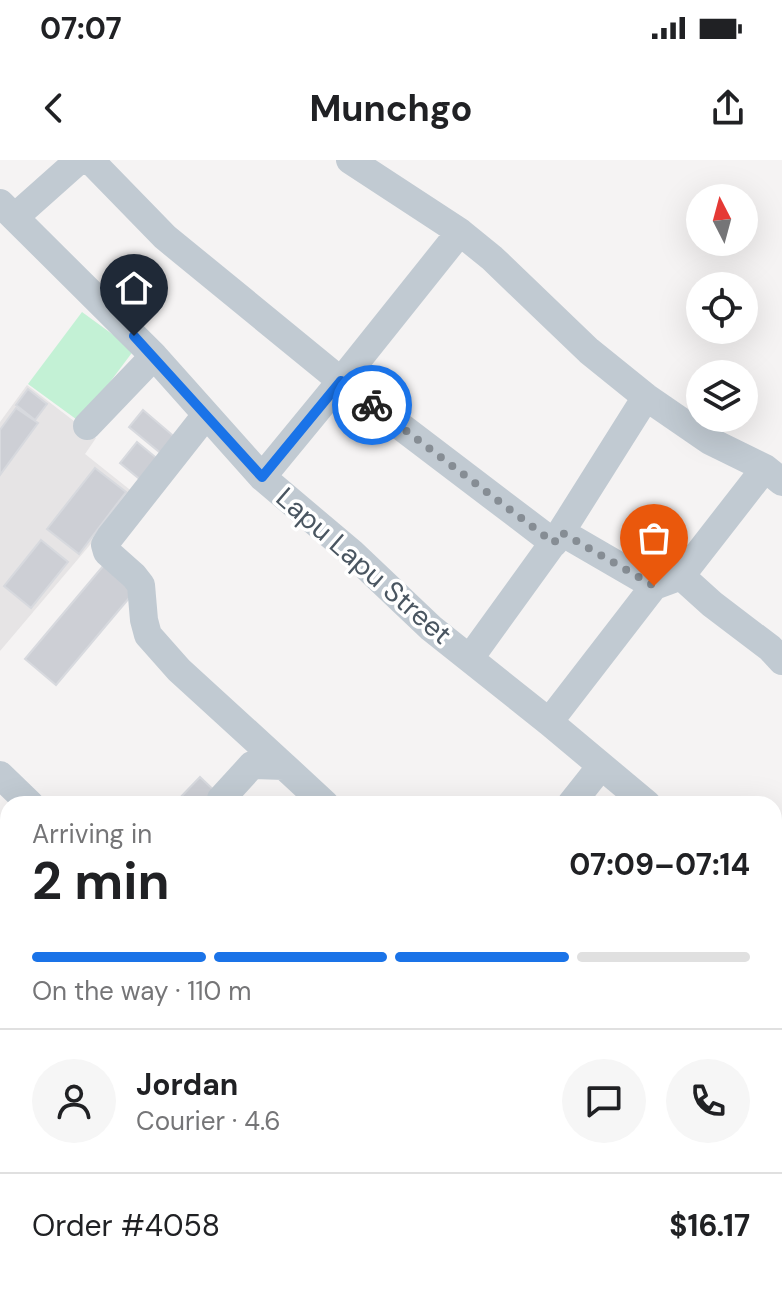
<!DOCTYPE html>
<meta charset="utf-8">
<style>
:root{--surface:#fff;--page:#f6f6f6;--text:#202124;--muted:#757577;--line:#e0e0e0;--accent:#1a73e8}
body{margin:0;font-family:"DM Sans",sans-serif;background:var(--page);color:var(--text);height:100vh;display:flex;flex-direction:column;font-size:30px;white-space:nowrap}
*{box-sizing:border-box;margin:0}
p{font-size:26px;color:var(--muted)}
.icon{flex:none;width:44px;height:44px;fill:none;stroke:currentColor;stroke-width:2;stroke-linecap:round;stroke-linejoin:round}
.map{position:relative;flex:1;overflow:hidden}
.side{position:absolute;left:0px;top:636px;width:782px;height:498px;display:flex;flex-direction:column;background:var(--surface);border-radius:24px 24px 0 0;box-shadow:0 8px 32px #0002}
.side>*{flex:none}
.needle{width:52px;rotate:354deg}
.buttons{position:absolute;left:686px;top:24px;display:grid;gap:16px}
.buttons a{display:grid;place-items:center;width:72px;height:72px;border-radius:50%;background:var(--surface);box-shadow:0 8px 32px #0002;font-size:40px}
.pin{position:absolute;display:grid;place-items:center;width:68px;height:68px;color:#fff;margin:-82px -34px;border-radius:50% 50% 50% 0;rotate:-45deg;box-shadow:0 0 8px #0007}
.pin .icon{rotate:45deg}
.courier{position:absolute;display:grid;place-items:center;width:80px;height:80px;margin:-40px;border:6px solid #1a73e8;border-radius:50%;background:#fff;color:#222;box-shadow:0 2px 10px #0007}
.overview em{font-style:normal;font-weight:700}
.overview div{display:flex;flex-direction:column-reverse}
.overview{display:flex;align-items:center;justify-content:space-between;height:136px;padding:0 32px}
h1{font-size:52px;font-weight:700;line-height:60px}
.bar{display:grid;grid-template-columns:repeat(4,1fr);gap:12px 8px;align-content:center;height:96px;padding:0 32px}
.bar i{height:10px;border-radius:6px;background:var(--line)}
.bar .active{background:var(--accent)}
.bar p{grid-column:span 4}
.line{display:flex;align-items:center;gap:20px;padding:0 32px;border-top:2px solid var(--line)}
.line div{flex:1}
.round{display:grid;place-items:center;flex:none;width:84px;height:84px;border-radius:42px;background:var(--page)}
.status{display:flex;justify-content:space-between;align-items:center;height:56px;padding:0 40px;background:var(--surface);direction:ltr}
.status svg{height:22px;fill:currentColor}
header{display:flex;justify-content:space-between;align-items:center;height:104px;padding:0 32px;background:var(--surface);font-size:36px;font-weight:700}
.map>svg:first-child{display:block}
.commercial{fill:#fdf9ef}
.education{fill:#e6e4e5}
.green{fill:#c3f1d5}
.building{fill:#cdcfd5;stroke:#d7d9de;stroke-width:2}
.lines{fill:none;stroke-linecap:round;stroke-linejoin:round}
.minor{stroke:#c1cad2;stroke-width:28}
.done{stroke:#868d94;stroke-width:8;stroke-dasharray:0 14.4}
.route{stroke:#1a73e8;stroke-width:10}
.labels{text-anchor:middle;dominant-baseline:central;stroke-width:7;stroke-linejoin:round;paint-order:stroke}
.street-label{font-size:28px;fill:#4a5661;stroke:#fff}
</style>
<div class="status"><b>07:07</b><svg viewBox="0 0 49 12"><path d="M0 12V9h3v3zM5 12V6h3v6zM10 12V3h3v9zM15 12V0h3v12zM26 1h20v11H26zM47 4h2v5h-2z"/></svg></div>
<header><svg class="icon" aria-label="back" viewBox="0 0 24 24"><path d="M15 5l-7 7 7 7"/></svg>Munchgo<svg class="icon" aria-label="share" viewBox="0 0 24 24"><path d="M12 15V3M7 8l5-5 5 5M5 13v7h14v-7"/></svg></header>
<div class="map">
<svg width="782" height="1133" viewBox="0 0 782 1133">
<rect width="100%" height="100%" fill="#f5f3f3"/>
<path class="commercial" d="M774,1013L782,1020V1133H549L554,1126H774Z
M210,1126H518L513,1133H220Z"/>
<path class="education" d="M27,225L96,278L85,294L134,333L0,491V262Z"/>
<path class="green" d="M82,152L134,190L80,262L28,224Z
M774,1015L782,1022V1133H674L665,1126H774Z"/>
<path class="building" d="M28,229L47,244L35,260L16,245Z
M16,248L38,263L0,315V270Z
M143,250L177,279L163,295L129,267Z
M137,282L165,305L147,325L120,303Z
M95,308L126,332L79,394L47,369Z
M41,380L68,402L31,448L4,426Z
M104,405L135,431L56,525L25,499Z
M200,617L221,637L214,644H174Z"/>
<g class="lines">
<path class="minor" d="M90,0L165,77L341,221L460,72
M350,0L460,72L492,98L589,191L646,237L710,281L765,308L782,322
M0,43L154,196L262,317L352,393L431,468L549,562L647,644
M15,57L79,0
M206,255L110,377L105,385L107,392L134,416L141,425L144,460L148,475L179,510L284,606
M87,266L154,196
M262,317L341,221L554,383
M561,372L646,237
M681,416L712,444L770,488L782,501
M470,498L561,372L654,426
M549,562L654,426L681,416L765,308
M0,615L30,644
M221,644V639L252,605L284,606L325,644
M571,644L601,606
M774,748L782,755
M774,806L782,794
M774,1000L782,1007
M0,1017L8,1023
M159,1126L169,1133
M533,1133L539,1126"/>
</g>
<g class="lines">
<path class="done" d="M372,245L554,383L561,372L654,426"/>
<path class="route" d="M134,176L262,317L341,221L372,245"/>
</g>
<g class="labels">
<g class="street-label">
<text transform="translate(364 406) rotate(41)">Lapu Lapu Street</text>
</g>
</g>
</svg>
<div class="buttons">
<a><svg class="needle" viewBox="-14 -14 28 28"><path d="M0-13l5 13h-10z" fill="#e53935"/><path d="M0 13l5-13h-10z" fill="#757577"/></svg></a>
<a><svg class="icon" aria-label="locate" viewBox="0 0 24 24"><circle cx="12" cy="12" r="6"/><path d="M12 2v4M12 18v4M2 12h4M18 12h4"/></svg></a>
<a><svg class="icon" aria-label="layers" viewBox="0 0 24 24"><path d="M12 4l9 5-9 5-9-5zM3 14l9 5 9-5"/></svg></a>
</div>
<div class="pin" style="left:654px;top:426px;background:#ea580c"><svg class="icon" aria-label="bag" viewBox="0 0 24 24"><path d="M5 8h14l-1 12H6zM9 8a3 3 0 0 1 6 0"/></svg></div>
<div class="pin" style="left:134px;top:176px;background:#1f2937"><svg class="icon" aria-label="home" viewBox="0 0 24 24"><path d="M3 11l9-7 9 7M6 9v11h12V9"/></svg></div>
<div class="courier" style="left:372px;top:245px"><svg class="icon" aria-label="bike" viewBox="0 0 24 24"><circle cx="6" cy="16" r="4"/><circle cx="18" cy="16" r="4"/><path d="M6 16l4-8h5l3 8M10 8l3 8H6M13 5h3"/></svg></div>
<section class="side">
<div class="overview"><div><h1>2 min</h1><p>Arriving in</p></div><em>07:09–07:14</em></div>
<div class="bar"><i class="active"></i><i class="active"></i><i class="active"></i><i></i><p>On the way · 110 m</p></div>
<div class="line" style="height:144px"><a class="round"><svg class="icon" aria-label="person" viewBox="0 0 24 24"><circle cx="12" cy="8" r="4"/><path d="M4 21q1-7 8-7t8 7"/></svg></a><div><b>Jordan</b><p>Courier · 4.6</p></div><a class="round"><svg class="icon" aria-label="chat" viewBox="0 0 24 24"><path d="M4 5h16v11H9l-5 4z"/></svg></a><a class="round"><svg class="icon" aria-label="phone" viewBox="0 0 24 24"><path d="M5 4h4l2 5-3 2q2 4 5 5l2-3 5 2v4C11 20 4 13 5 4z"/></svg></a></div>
<div class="line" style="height:104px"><div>Order #4058</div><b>$16.17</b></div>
</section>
</div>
